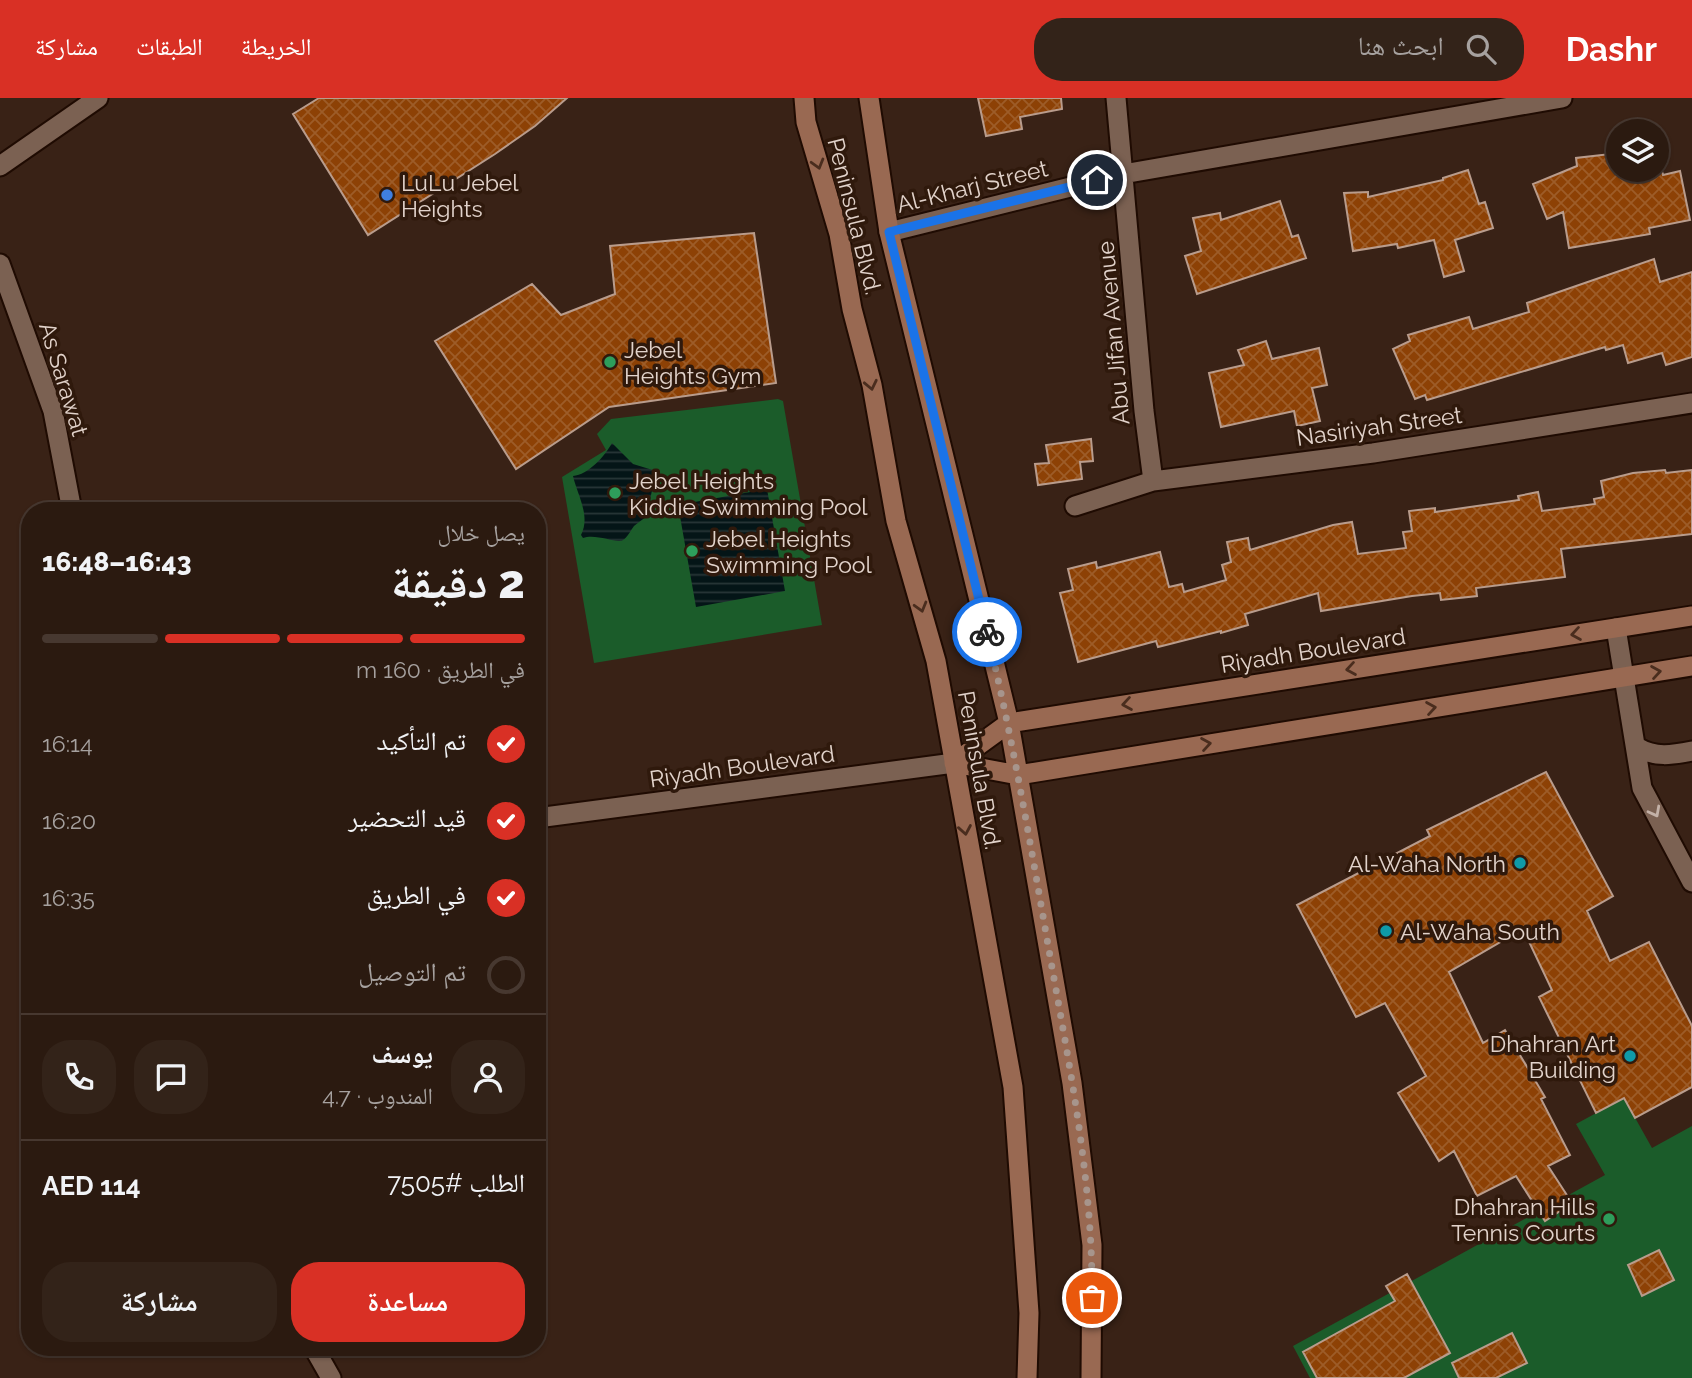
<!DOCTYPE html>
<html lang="ar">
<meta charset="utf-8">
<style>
:root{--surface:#2b1a10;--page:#332319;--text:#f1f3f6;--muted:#a6a19f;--line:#473830;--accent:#d93025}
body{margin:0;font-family:Raleway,"Noto Naskh Arabic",sans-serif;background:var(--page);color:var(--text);direction:rtl;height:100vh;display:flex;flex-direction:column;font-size:26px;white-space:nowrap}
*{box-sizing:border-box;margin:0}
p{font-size:23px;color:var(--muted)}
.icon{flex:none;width:38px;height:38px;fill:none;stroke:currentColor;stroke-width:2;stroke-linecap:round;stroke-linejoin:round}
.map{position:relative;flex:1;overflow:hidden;direction:ltr}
.details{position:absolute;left:21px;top:404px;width:525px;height:854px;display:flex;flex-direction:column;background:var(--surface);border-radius:28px;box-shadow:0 2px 5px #0004,0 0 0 2px var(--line);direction:rtl}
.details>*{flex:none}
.tools{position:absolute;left:1606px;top:21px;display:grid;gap:14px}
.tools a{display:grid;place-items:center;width:63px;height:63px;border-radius:50%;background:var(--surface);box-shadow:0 2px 5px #0004,0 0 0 2px var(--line);font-size:35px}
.pin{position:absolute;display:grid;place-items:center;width:60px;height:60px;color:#fff;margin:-30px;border:4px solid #fff;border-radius:50%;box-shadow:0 2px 7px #0007}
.courier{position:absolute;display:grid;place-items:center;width:70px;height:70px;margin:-35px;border:5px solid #1a73e8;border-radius:50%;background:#fff;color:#222;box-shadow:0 2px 9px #0007}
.overview em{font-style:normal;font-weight:800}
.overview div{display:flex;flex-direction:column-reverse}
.overview{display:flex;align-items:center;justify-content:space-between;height:119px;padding:0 21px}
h1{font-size:46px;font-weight:800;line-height:52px}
.bar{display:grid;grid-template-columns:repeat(4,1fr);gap:10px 7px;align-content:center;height:84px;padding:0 21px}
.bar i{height:9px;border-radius:5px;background:var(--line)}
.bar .active{background:var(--accent)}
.bar p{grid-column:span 4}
.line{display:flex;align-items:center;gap:18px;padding:0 21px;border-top:2px solid var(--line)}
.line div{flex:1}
.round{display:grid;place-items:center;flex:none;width:74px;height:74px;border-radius:28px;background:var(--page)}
ol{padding:0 21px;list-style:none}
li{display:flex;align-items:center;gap:21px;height:77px}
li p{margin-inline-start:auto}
li .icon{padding:7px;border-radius:50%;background:var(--accent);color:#fff;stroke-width:4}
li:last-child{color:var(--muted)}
li i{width:38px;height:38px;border:4px solid var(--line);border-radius:50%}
.cta{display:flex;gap:14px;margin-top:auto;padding:14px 21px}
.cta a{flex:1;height:80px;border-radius:28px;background:var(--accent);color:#fff;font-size:28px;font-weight:800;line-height:80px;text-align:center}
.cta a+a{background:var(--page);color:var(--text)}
header{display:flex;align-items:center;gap:42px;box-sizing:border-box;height:98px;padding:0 35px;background:var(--accent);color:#fff}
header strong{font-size:33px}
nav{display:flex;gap:38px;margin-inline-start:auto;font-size:24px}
.search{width:490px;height:63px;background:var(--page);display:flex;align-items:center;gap:18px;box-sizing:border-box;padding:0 24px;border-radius:28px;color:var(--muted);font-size:26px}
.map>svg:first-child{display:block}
.pitch{fill:#1b5c2a}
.water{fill:url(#water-rules)}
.building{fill:url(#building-cross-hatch);stroke:#b99c8c;stroke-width:2}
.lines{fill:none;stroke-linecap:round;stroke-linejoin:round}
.minor-casing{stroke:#1f0b02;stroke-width:23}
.secondary-casing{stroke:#1f0b02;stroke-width:23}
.minor{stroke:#7b6152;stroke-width:19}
.secondary{stroke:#996952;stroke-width:19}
.oneway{stroke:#4a2d1e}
.oneway2{stroke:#c3b1a7}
.done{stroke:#a7958c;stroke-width:7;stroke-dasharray:0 12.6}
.route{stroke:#1a73e8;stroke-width:9}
.shop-dot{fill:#3f7fe0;stroke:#2f190c;stroke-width:2.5}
.leisure-dot{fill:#2e9e5b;stroke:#2f190c;stroke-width:2.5}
.culture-dot{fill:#0f9aa8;stroke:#2f190c;stroke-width:2.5}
.labels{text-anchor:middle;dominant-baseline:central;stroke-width:7;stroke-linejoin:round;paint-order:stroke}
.poi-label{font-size:23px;fill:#e2d3cb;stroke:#2f190c;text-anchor:start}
.street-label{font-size:23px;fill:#e2d3cb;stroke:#2f190c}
</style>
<header>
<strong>Dashr</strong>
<div class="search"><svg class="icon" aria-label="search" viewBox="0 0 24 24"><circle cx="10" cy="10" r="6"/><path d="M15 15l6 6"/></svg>ابحث هنا</div>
<nav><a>الخريطة</a><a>الطبقات</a><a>مشاركة</a></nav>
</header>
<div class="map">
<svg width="1692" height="1280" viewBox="0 0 1692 1280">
<defs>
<pattern id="water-rules" width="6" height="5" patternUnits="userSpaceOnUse" patternTransform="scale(1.75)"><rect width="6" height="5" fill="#041517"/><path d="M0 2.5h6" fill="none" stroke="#283637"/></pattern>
<pattern id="building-cross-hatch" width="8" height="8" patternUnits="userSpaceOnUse" patternTransform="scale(1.75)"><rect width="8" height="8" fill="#8d4105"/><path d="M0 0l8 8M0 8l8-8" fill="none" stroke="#9d5c28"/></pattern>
</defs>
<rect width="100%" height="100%" fill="#392216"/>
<path class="pitch" d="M778,301L783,303L822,527L594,565L562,379L606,352L597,336L611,321Z
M1624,1000L1652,1050L1692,1028V1280H1310L1293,1248L1605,1077L1576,1026Z"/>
<path class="water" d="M612,345L633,366L656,373L650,402L653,414C646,419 640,423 634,428C631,432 627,440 623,442C617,446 596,435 583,440L581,437C591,418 577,396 573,378C588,377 605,358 612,345Z
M767,391L785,493L696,509L678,407Z"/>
<path class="building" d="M319,0H567L535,28L495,56L368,137L293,16Z
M978,0H1061L1062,11L1020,19L1022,31L986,38Z
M1619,55V72H1657V63L1659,62L1663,77L1680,73L1690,122L1649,130L1650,136L1569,150L1563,114L1547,121L1533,86L1577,68L1576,60Z
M1468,72L1479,106L1485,104L1493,130L1455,142L1464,173L1444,179L1434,142L1398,150L1397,146L1353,153L1344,95L1368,94V99L1443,82V80Z
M1280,103L1292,139L1298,137L1306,160L1197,196L1185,158L1201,153L1193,120L1220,115L1221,122Z
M754,135L776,285L609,309L516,371L435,243L532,186L561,217L615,196L610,148Z
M1654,161L1660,184L1692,174V259L1666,267L1662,255L1628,265L1623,247L1606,252L1605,249L1427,302L1425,297L1415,301L1393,251L1410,243L1408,237L1469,219L1473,231L1529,214L1527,205Z
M1266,243L1272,261L1319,250L1327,287L1312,290L1320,323L1297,328L1294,313L1221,329L1209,275L1244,267L1238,252Z
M1091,341L1093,363L1080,364L1082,381L1038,387L1035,366L1049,365L1046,347Z
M1665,372L1666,375L1692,372V436L1561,451L1565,479L1476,490L1477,498L1441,502L1440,495L1412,498L1321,513L1318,495L1245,516L1248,527L1221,535V533L1158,549L1156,543L1078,564L1060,495L1073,492L1068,471L1096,464L1097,470L1160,454L1169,489L1182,486L1184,494L1226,482L1222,467L1231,464L1227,444L1248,440L1250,452L1333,427L1352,424L1358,456L1406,450L1403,434L1412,433L1409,413L1435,410V414L1519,402L1518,398L1538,394L1542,413L1595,406L1594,401L1604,399L1601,383L1633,375Z
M1546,674L1613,798L1587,813L1610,863L1649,844L1692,928V989L1635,1020L1624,1000L1596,1015L1539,899L1552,892L1523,831L1449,874L1483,945L1505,932L1545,999L1541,1001L1570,1057L1548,1068L1572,1105L1545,1123L1516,1078L1477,1098L1454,1053L1439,1063L1398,995L1426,978L1385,905L1356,919L1297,807L1430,738L1427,732Z
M1659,1152L1674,1182L1642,1198L1628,1167Z
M1407,1176L1450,1255L1404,1280H1317L1303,1254L1395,1203L1386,1188Z
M1512,1235L1527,1265L1496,1280H1459L1452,1265Z"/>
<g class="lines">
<g class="minor-casing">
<path id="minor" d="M1116,0L1144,313L1153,383
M0,68L98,0
M889,134L1123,76L1562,0
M0,166L53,313L72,413
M1075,408L1153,383L1373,355L1692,305
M1616,530L1642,690L1692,784
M1637,649C1655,660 1672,657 1692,653
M537,720L954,665
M314,1250L331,1280"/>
</g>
<g class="secondary-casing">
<path id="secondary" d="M804,0L806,24L839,136L852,211L872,287L896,423L936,563L1013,989L1029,1215L1027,1280
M869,0L889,134L1009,625L1072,985L1092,1147L1091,1280
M1692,518L1009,625L954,665L1018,677L1692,568"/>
</g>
<use href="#minor" class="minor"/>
<use href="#secondary" class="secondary"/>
</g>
<defs><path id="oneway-chevron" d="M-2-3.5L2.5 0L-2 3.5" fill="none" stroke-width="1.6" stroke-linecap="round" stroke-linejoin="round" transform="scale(1.75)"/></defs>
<g class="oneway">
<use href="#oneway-chevron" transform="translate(818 66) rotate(74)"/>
<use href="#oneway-chevron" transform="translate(871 287) rotate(78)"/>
<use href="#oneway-chevron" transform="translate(921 509) rotate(74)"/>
<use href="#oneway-chevron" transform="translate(1576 536) rotate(171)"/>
<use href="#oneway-chevron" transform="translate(1351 571) rotate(171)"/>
<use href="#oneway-chevron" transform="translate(1656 574) rotate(-9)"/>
<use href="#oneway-chevron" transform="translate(1127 606) rotate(171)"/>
<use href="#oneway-chevron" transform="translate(1431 610) rotate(-9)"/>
<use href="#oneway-chevron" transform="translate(1206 646) rotate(-9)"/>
<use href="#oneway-chevron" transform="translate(965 732) rotate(80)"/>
</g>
<use class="oneway2" href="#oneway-chevron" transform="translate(1655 714) rotate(62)"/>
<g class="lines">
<path class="done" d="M987,534C1013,641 1031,750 1050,858C1070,971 1093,1085 1092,1200"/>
<path class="route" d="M987,534L889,134L1097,82"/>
</g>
<circle class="shop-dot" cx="387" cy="97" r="7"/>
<g class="leisure-dot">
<circle cx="610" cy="264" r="7"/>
<circle cx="615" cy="395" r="7"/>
<circle cx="692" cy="453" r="7"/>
<circle cx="1609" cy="1121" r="7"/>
</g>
<g class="culture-dot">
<circle cx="1520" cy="765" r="7"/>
<circle cx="1386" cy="833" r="7"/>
<circle cx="1630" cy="958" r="7"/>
</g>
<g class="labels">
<g class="poi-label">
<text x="401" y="84">LuLu Jebel<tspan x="401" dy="26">Heights</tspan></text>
<text x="624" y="251">Jebel<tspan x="624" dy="26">Heights Gym</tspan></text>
<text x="629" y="382">Jebel Heights<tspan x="629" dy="26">Kiddie Swimming Pool</tspan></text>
<text x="706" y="440">Jebel Heights<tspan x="706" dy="26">Swimming Pool</tspan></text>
<text x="1506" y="765" text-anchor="end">Al-Waha North</text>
<text x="1400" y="833">Al-Waha South</text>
<text x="1616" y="945" text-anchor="end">Dhahran Art<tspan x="1616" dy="26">Building</tspan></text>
<text x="1595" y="1108" text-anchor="end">Dhahran Hills<tspan x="1595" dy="26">Tennis Courts</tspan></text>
</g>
<g class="street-label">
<text transform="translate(972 88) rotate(-14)">Al-Kharj Street</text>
<text transform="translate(855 118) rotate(76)">Peninsula Blvd.</text>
<text transform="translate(1113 235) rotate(-95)">Abu Jifan Avenue</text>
<text transform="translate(64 281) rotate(73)">As Sarawat</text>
<text transform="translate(1379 328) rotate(-8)">Nasiriyah Street</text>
<text transform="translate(1313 552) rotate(-9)">Riyadh Boulevard</text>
<text transform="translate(742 668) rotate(-8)">Riyadh Boulevard</text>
<text transform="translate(980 672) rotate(80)">Peninsula Blvd.</text>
</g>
</g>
</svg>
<div class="tools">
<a><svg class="icon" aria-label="layers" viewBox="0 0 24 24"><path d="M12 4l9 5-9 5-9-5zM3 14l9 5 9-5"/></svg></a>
</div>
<div class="pin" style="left:1092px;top:1200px;background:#ea580c"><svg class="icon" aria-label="bag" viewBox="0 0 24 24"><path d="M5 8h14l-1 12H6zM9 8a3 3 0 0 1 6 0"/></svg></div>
<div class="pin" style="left:1097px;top:82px;background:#1f2937"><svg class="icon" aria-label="home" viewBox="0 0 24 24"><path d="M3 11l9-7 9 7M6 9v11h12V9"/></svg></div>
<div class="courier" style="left:987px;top:534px"><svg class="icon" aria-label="bike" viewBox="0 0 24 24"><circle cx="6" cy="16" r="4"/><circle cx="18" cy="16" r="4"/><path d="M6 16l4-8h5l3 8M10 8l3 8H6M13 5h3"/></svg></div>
<section class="details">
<div class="overview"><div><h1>2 دقيقة</h1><p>يصل خلال</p></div><em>16:43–16:48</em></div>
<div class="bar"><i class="active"></i><i class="active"></i><i class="active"></i><i></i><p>في الطريق · 160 m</p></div>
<ol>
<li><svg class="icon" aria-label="check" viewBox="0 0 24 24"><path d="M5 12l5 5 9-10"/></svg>تم التأكيد<p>16:14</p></li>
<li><svg class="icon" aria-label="check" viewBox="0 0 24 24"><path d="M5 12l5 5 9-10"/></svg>قيد التحضير<p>16:20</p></li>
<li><svg class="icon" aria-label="check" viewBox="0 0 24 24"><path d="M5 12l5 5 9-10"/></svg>في الطريق<p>16:35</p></li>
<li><i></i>تم التوصيل</li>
</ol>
<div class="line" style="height:126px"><a class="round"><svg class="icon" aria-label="person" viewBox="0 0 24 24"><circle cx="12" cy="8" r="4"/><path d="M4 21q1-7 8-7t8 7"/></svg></a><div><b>يوسف</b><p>المندوب · 4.7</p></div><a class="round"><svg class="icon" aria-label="chat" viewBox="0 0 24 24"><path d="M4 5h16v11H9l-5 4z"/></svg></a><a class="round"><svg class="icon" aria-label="phone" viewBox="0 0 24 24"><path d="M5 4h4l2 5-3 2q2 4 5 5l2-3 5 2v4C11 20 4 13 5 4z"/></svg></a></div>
<div class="line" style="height:91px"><div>الطلب #7505</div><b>AED 114</b></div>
<div class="cta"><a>مساعدة</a><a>مشاركة</a></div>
</section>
</div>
